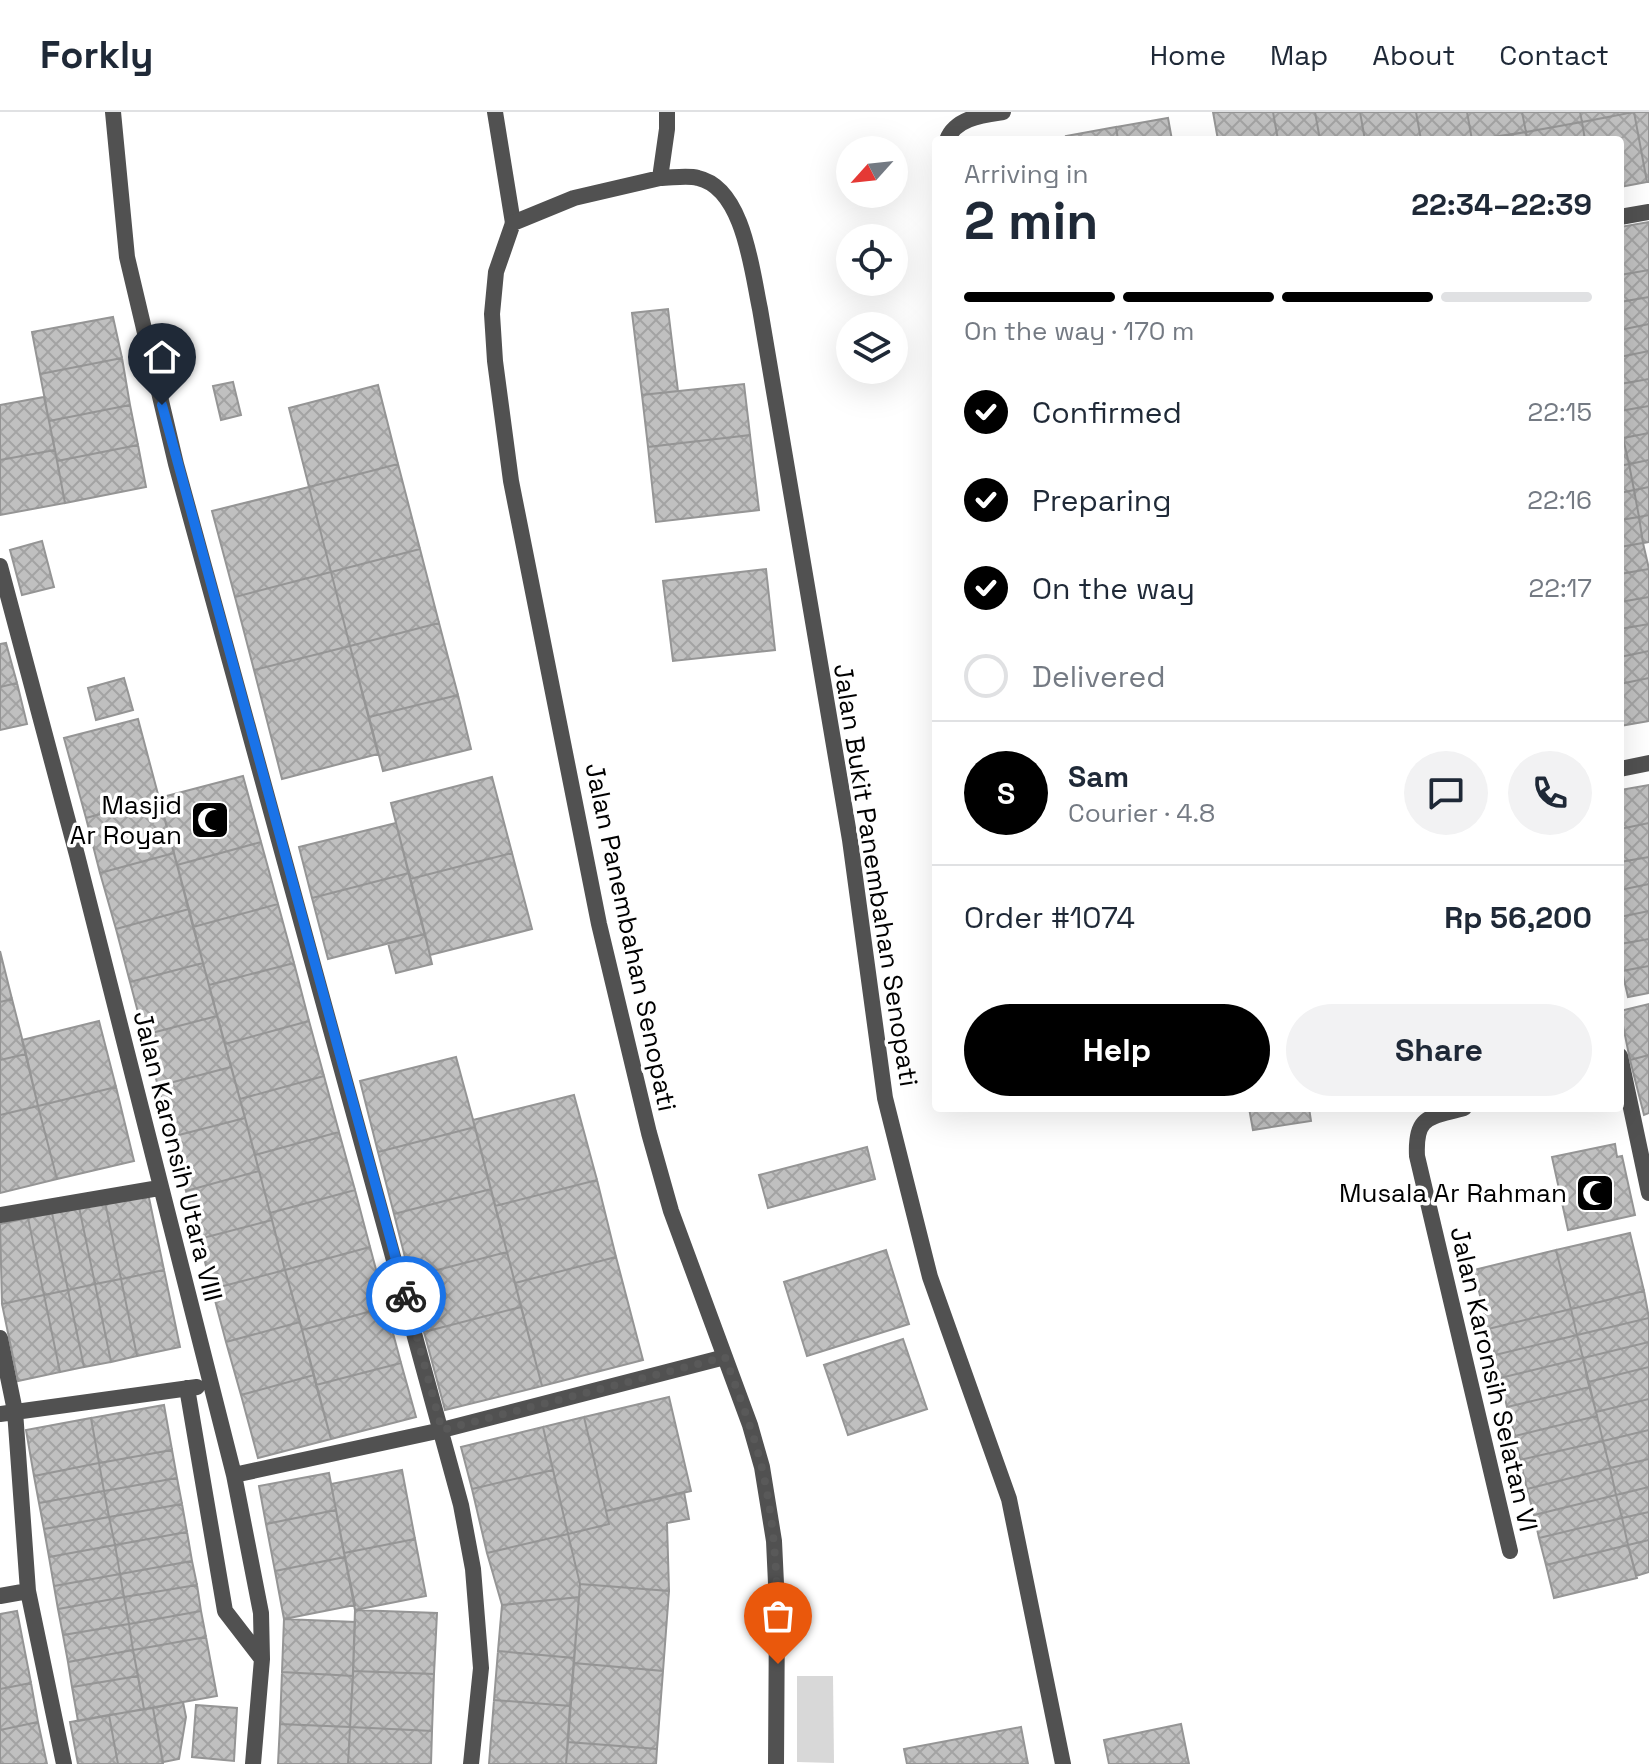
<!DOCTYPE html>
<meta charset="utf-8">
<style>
:root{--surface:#fff;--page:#f2f2f3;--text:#1f2937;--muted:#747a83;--line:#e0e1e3;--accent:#000}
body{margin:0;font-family:"Space Grotesk",sans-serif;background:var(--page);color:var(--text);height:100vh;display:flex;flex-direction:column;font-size:30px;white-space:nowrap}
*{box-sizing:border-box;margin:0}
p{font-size:26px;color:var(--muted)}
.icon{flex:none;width:44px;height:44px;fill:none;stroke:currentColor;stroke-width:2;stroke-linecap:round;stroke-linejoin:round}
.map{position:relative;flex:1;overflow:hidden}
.sheet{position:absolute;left:932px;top:24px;width:692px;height:976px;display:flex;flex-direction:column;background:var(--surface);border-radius:8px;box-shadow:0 8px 32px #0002}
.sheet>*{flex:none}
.needle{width:52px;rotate:243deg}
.tools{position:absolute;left:836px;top:24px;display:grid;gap:16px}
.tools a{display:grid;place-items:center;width:72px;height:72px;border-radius:50%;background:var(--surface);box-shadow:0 8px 32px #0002;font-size:40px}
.pin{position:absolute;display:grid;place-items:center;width:68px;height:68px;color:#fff;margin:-82px -34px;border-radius:50% 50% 50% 0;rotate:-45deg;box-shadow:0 0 8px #0007}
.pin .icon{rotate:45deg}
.courier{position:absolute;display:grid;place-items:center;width:80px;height:80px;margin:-40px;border:6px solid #1a73e8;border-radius:50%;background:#fff;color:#222;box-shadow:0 2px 10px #0007}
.head em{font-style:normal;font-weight:700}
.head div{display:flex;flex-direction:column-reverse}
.head{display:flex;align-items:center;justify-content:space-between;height:136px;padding:0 32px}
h1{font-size:52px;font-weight:700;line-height:60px}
.bar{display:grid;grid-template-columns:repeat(4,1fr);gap:12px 8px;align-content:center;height:96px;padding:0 32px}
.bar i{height:10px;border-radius:6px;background:var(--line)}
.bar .current{background:var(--accent)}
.bar p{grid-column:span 4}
.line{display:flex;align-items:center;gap:20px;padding:0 32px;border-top:2px solid var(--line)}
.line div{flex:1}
.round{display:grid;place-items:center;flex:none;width:84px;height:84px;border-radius:42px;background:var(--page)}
ol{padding:0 32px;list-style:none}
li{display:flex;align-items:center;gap:24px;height:88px}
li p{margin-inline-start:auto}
li .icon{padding:8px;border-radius:50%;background:var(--accent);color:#fff;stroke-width:4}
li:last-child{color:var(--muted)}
li i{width:44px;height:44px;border:4px solid var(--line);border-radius:50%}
.cta{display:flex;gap:16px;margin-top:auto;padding:16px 32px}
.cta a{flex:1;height:92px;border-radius:48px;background:var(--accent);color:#fff;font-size:32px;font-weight:700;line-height:92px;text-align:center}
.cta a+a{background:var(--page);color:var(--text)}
header{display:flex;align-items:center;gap:48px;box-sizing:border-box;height:112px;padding:0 40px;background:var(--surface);border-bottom:2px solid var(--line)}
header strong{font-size:38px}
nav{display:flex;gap:44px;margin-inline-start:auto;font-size:28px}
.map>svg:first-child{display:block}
.green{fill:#d8d8d8}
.building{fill:url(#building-cross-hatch);stroke:#959595;stroke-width:2}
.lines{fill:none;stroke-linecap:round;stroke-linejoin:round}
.service{stroke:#515151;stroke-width:16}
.minor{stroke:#515151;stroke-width:16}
.done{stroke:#595959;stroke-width:8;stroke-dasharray:0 14.4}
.route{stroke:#1a73e8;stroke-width:10}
.labels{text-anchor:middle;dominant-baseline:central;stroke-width:7;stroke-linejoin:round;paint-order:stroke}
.poi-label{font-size:26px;fill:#000;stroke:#fff;text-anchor:end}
.street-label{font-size:26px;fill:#000;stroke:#fff}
</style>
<header>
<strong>Forkly</strong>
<nav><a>Home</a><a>Map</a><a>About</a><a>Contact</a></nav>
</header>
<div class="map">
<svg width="1649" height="1652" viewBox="0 0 1649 1652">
<defs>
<pattern id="building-cross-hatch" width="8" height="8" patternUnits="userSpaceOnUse" patternTransform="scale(2)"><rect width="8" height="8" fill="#c0c0c0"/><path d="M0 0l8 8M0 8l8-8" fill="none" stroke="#a3a3a3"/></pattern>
</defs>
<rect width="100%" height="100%" fill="#fff"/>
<path class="green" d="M797,1564H833L834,1651L797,1650Z"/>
<path class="building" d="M1213,0H1273L1278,28H1218Z
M1273,0H1315L1320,28H1278Z
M1315,0H1360L1365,28H1320Z
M1360,0H1416L1421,28H1365Z
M1416,0H1467L1472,28H1421Z
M1467,0H1522L1526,20L1472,28Z
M1522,0H1580L1582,10L1526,20Z
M1580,0H1634L1582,10Z
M1634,0H1649V70H1647Z
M1634,0L1647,70L1620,75V28H1585L1582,10Z
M1168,6L1172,28H1118L1116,15Z
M1582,10L1585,28H1527L1526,20Z
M1116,15L1118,28H1067L1066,24Z
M1526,20L1527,28H1481Z
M1649,110V158L1620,163V115Z
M1649,158V185L1620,190V163Z
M1649,185V212L1620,218V190Z
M668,197L678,279L642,283L632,201Z
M113,205L122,246L40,262L32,220Z
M1649,212V239L1620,245V218Z
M1649,239V267L1620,272V245Z
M122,246L130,293L49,309L40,262Z
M1649,267V294L1620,299V272Z
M233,270L241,303L221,308L213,274Z
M744,272L750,323L648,335L642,283Z
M378,273L398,352L309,375L289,296Z
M44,285L55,338L0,348V293Z
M130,293L138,333L57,349L49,309Z
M1649,294V321L1623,326L1620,299Z
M1649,321V348L1629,352L1623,326Z
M750,323L759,398L656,410L648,335Z
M1620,326H1623L1629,352L1620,354Z
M138,333L146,375L65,391L57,349Z
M55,338L65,391L0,403V348Z
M1649,348V375L1634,378L1629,352Z
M398,352L420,437L331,460L309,375Z
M1629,352L1634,378L1620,381V354Z
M309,375L331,460L235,485L212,399Z
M1649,375V403L1639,405L1634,378Z
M1634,378L1639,405L1620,408V381Z
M1649,403V430L1643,431L1639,405Z
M1639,405L1643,431L1620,435V408Z
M42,429L54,475L22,483L10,438Z
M1643,431L1649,457L1620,462V435Z
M420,437L439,511L350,534L331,460Z
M766,457L775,538L673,549L663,469Z
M1649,457V485L1620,490V462Z
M331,460L350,534L254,558L235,485Z
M1649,485V512L1620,517V490Z
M439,511L458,583L369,605L350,534Z
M1649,512V539L1620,545V517Z
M6,531L17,571L0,575V532Z
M350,534L378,642L282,667L254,558Z
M1649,539V566L1620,572V545Z
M124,566L133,598L96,608L88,576Z
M1649,566V609L1620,614V572Z
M17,571L27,612L0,618V575Z
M458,583L471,637L383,659L369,605Z
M138,607L159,686L86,706L64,626Z
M243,664L261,730L177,753L159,686Z
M492,665L512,741L410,767L391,691Z
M1649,673V711L1620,717V678Z
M159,686L174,741L100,761L86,706Z
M396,711L409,761L312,786L299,735Z
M1649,711V745L1620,750V717Z
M261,730L278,792L193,815L177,753Z
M174,741L189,797L116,817L100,761Z
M512,741L532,817L430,843L410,767Z
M1649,745V772L1620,778V750Z
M409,761L425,822L328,847L312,786Z
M1649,772V799L1620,805V778Z
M278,792L294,851L209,873L193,815Z
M189,797L203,851L130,870L116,817Z
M1649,799V827L1620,832V805Z
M425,822L432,852L396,861L388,831Z
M1649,827V854L1622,859L1620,832Z
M0,839L12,887L0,890Z
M203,851L217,904L144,923L130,870Z
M294,851L309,909L225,932L209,873Z
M1649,854V881L1628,885L1622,859Z
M12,887L26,942L0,948V890Z
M1649,892V943L1630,948L1620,899Z
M217,904L231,955L158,974L144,923Z
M99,909L116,975L38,994L22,928Z
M309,909L324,964L240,987L225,932Z
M26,942L38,994L0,1003V948Z
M1649,943V1001L1644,1003L1630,948Z
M456,945L475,1015L378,1040L360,969Z
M231,955L245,1006L171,1025L158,974Z
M324,964L339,1020L255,1043L240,987Z
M116,975L134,1049L57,1067L38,994Z
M574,983L597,1068L495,1094L473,1008Z
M38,994L57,1067L0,1081V1003Z
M1249,996H1309L1311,1009L1253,1018Z
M245,1006L259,1059L186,1079L171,1025Z
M475,1015L491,1077L394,1102L378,1040Z
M339,1020L355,1078L270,1101L255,1043Z
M1615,1032L1617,1045L1622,1044L1635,1103L1568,1118L1552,1045Z
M867,1035L875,1067L768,1096L759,1063Z
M259,1059L272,1108L199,1127L186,1079Z
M597,1068L616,1145L515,1171L495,1094Z
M491,1077L507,1140L410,1165L394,1102Z
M355,1078L370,1135L285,1158L270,1101Z
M148,1081L164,1158L121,1167L105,1090Z
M105,1090L121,1167L95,1172L79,1095Z
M79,1095L95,1172L68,1178L52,1101Z
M52,1101L68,1178L44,1183L28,1106Z
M28,1106L44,1183L2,1192L0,1112Z
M272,1108L285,1158L212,1177L199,1127Z
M1630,1121L1644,1179L1571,1197L1556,1138Z
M370,1135L386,1195L302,1218L285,1158Z
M886,1138L909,1212L807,1244L784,1170Z
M1556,1138L1571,1197L1488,1217L1474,1158Z
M507,1140L521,1195L424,1220L410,1165Z
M616,1145L643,1248L542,1274L515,1171Z
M164,1158L180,1235L137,1244L121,1167Z
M285,1158L300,1210L226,1230L212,1177Z
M121,1167L137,1244L111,1250L95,1172Z
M95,1172L111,1250L84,1255L68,1178Z
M68,1178L84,1255L60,1260L44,1183Z
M1644,1179L1649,1206L1577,1223L1571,1197Z
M44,1183L60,1260L18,1269L2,1192Z
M386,1195L401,1251L316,1273L302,1218Z
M521,1195L542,1274L445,1298L424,1220Z
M1571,1197L1577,1223L1495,1243L1488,1217Z
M1649,1206V1230L1583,1246L1577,1223Z
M300,1210L314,1263L241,1283L226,1230Z
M1577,1223L1583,1246L1500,1266L1495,1243Z
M903,1227L927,1297L848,1323L824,1253Z
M1649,1230V1255L1588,1270L1583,1246Z
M1583,1246L1590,1275L1507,1295L1500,1266Z
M401,1251L416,1305L331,1327L316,1273Z
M1649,1255V1287L1596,1300L1588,1270Z
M314,1263L331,1327L258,1346L241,1283Z
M1590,1275L1597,1304L1515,1324L1507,1295Z
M669,1285L691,1379L606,1399L584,1305Z
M1649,1287V1318L1603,1329L1596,1300Z
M164,1293L172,1338L99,1351L91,1306Z
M1597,1304L1603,1329L1520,1348L1515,1324Z
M584,1305L609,1412L568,1422L543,1315Z
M91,1306L99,1351L34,1364L26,1318Z
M543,1315L553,1358L472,1377L461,1335Z
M1649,1318V1347L1610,1356L1603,1329Z
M1603,1329L1610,1356L1527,1377L1520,1348Z
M172,1338L177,1366L104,1379L99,1351Z
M1649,1347V1375L1616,1383L1610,1356Z
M99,1351L104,1379L39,1391L34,1364Z
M1610,1356L1616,1383L1534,1403L1527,1377Z
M402,1358L415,1427L344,1441L331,1372Z
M553,1358L568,1422L487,1441L472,1377Z
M329,1361L336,1398L266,1412L259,1374Z
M177,1366L182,1392L109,1405L104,1379Z
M1649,1375V1400L1622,1406L1616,1383Z
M104,1379L109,1405L44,1417L39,1391Z
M684,1380L689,1407L667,1411L669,1479L580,1472L568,1422L609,1412L606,1399Z
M1616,1383L1622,1406L1539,1426L1534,1403Z
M182,1392L187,1420L115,1433L109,1405Z
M336,1398L345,1445L275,1459L266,1412Z
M1649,1400V1428L1628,1433L1622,1406Z
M109,1405L115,1433L49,1445L44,1417Z
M1622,1406L1628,1433L1546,1453L1539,1426Z
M187,1420L192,1449L120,1462L115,1433Z
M568,1422L580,1472L579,1485L502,1493L487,1441Z
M415,1427L426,1484L355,1498L344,1441Z
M1649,1428V1460L1636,1464L1628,1433Z
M115,1433L120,1462L54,1474L49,1445Z
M1628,1433L1637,1466L1554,1486L1546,1453Z
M345,1445L355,1493L284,1507L275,1459Z
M192,1449L197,1473L124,1485L120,1462Z
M120,1462L124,1485L58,1497L54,1474Z
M580,1472L669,1479L663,1559L574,1551Z
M197,1473L201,1499L129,1512L124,1485Z
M124,1485L129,1512L63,1523L58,1497Z
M579,1485L574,1546L498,1539L502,1493Z
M355,1498L437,1501L434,1562L353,1559Z
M17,1499L31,1571L0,1577V1502Z
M201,1499L206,1525L133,1538L129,1512Z
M284,1507L355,1510L353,1564L282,1560Z
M129,1512L133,1538L68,1550L63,1523Z
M206,1525L217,1584L144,1597L133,1538Z
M133,1538L138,1564L72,1575L68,1550Z
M498,1539L574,1546L570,1594L494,1588Z
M574,1551L663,1559L657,1637L568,1630Z
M353,1559L434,1562L432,1619L350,1615Z
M282,1560L353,1564L350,1615L280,1612Z
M138,1564L144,1597L78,1609L72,1575Z
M31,1571L38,1610L0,1618V1577Z
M494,1588L570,1594L566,1652H489Z
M183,1590L186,1605L179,1647L163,1650L153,1596Z
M196,1593L237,1596L234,1649L192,1645Z
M153,1596L163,1652H118L109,1603Z
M109,1603L118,1652H78L70,1610Z
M38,1610L47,1652H0V1618Z
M280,1612L350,1615L348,1652H278Z
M1181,1612L1189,1652H1109L1104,1628Z
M350,1615L432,1619L431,1652H348Z
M1021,1615L1028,1652H907L904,1637Z
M568,1630L657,1637L656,1652H566Z"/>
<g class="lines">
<path class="service" d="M495,0L513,111"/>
<path class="minor" d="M113,0L127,145L176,352L461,1393L473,1457L481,1556L471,1652
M667,0V17L660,66L574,86L513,111L496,160L492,202L495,249L511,369L599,812L649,1021L671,1099L750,1313L762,1355L774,1429L777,1493L776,1652
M947,28C955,6 983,3 1003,0
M660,66C672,66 687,63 698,66C744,76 752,160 760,197L850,728L885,986L930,1165L1009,1387L1063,1652
M1620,105L1649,100
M0,454L77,743L234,1363L261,1501L262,1547L253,1652
M1620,657L1649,651
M1620,944L1649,1081
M1464,996C1429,1006 1415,1003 1417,1044L1510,1439
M0,1103L159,1076
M0,1226L15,1299L28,1479L64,1652
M187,1276L225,1499L262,1547
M0,1302L197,1275
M234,1363L442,1318L725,1245
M0,1484L28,1479"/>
</g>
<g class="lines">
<path class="done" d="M406,1184L442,1318L725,1245C738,1281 753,1318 762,1356C777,1420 778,1486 778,1552"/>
<path class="route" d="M162,293L406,1184"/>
</g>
<defs>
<g id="mosque-square" transform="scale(2)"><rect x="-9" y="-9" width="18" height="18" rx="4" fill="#000" stroke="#fff"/><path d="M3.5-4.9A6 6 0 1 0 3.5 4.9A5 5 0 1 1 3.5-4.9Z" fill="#fff"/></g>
</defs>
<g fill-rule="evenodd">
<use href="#mosque-square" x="210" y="708"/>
<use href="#mosque-square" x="1595" y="1081"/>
</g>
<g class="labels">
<g class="poi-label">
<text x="182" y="693">Masjid<tspan x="182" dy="30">Ar Royan</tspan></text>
<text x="1567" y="1081">Musala Ar Rahman</text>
</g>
<g class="street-label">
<text transform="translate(876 763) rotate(81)">Jalan Bukit Panembahan Senopati</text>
<text transform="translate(631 825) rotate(78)">Jalan Panembahan Senopati</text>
<text transform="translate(178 1044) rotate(76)">Jalan Karonsih Utara VIII</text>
<text transform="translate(1494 1267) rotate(77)">Jalan Karonsih Selatan VI</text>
</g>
</g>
</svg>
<div class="tools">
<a><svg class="needle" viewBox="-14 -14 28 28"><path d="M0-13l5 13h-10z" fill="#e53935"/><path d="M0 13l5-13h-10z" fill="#747a83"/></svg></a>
<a><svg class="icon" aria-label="locate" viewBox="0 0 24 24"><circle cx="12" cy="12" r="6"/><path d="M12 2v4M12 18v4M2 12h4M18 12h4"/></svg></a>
<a><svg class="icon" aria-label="layers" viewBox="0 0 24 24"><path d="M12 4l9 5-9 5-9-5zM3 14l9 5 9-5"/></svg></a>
</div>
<div class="pin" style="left:778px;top:1552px;background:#ea580c"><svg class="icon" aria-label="bag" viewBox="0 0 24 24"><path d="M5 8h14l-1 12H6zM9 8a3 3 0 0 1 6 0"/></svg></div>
<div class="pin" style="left:162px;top:293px;background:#1f2937"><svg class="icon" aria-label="home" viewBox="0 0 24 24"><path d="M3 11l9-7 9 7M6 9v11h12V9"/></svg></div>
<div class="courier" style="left:406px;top:1184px"><svg class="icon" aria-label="bike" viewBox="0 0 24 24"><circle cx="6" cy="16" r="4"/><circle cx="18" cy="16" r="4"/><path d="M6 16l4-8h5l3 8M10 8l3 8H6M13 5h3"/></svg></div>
<section class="sheet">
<div class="head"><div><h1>2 min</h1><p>Arriving in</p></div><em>22:34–22:39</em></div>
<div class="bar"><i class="current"></i><i class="current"></i><i class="current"></i><i></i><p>On the way · 170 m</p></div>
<ol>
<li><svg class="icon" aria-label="check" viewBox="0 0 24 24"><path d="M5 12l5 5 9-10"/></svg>Confirmed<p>22:15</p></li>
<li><svg class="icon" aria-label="check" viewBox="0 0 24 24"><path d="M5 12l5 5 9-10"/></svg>Preparing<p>22:16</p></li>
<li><svg class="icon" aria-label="check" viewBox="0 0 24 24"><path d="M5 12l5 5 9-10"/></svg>On the way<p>22:17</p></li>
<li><i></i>Delivered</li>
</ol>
<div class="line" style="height:144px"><b class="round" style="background:var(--accent);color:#fff">S</b><div><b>Sam</b><p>Courier · 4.8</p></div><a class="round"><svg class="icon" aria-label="chat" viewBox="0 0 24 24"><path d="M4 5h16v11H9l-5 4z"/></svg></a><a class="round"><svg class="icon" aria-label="phone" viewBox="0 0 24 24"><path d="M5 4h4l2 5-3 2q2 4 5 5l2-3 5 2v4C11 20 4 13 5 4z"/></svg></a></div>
<div class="line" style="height:104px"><div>Order #1074</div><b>Rp 56,200</b></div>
<div class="cta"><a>Help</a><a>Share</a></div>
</section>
</div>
